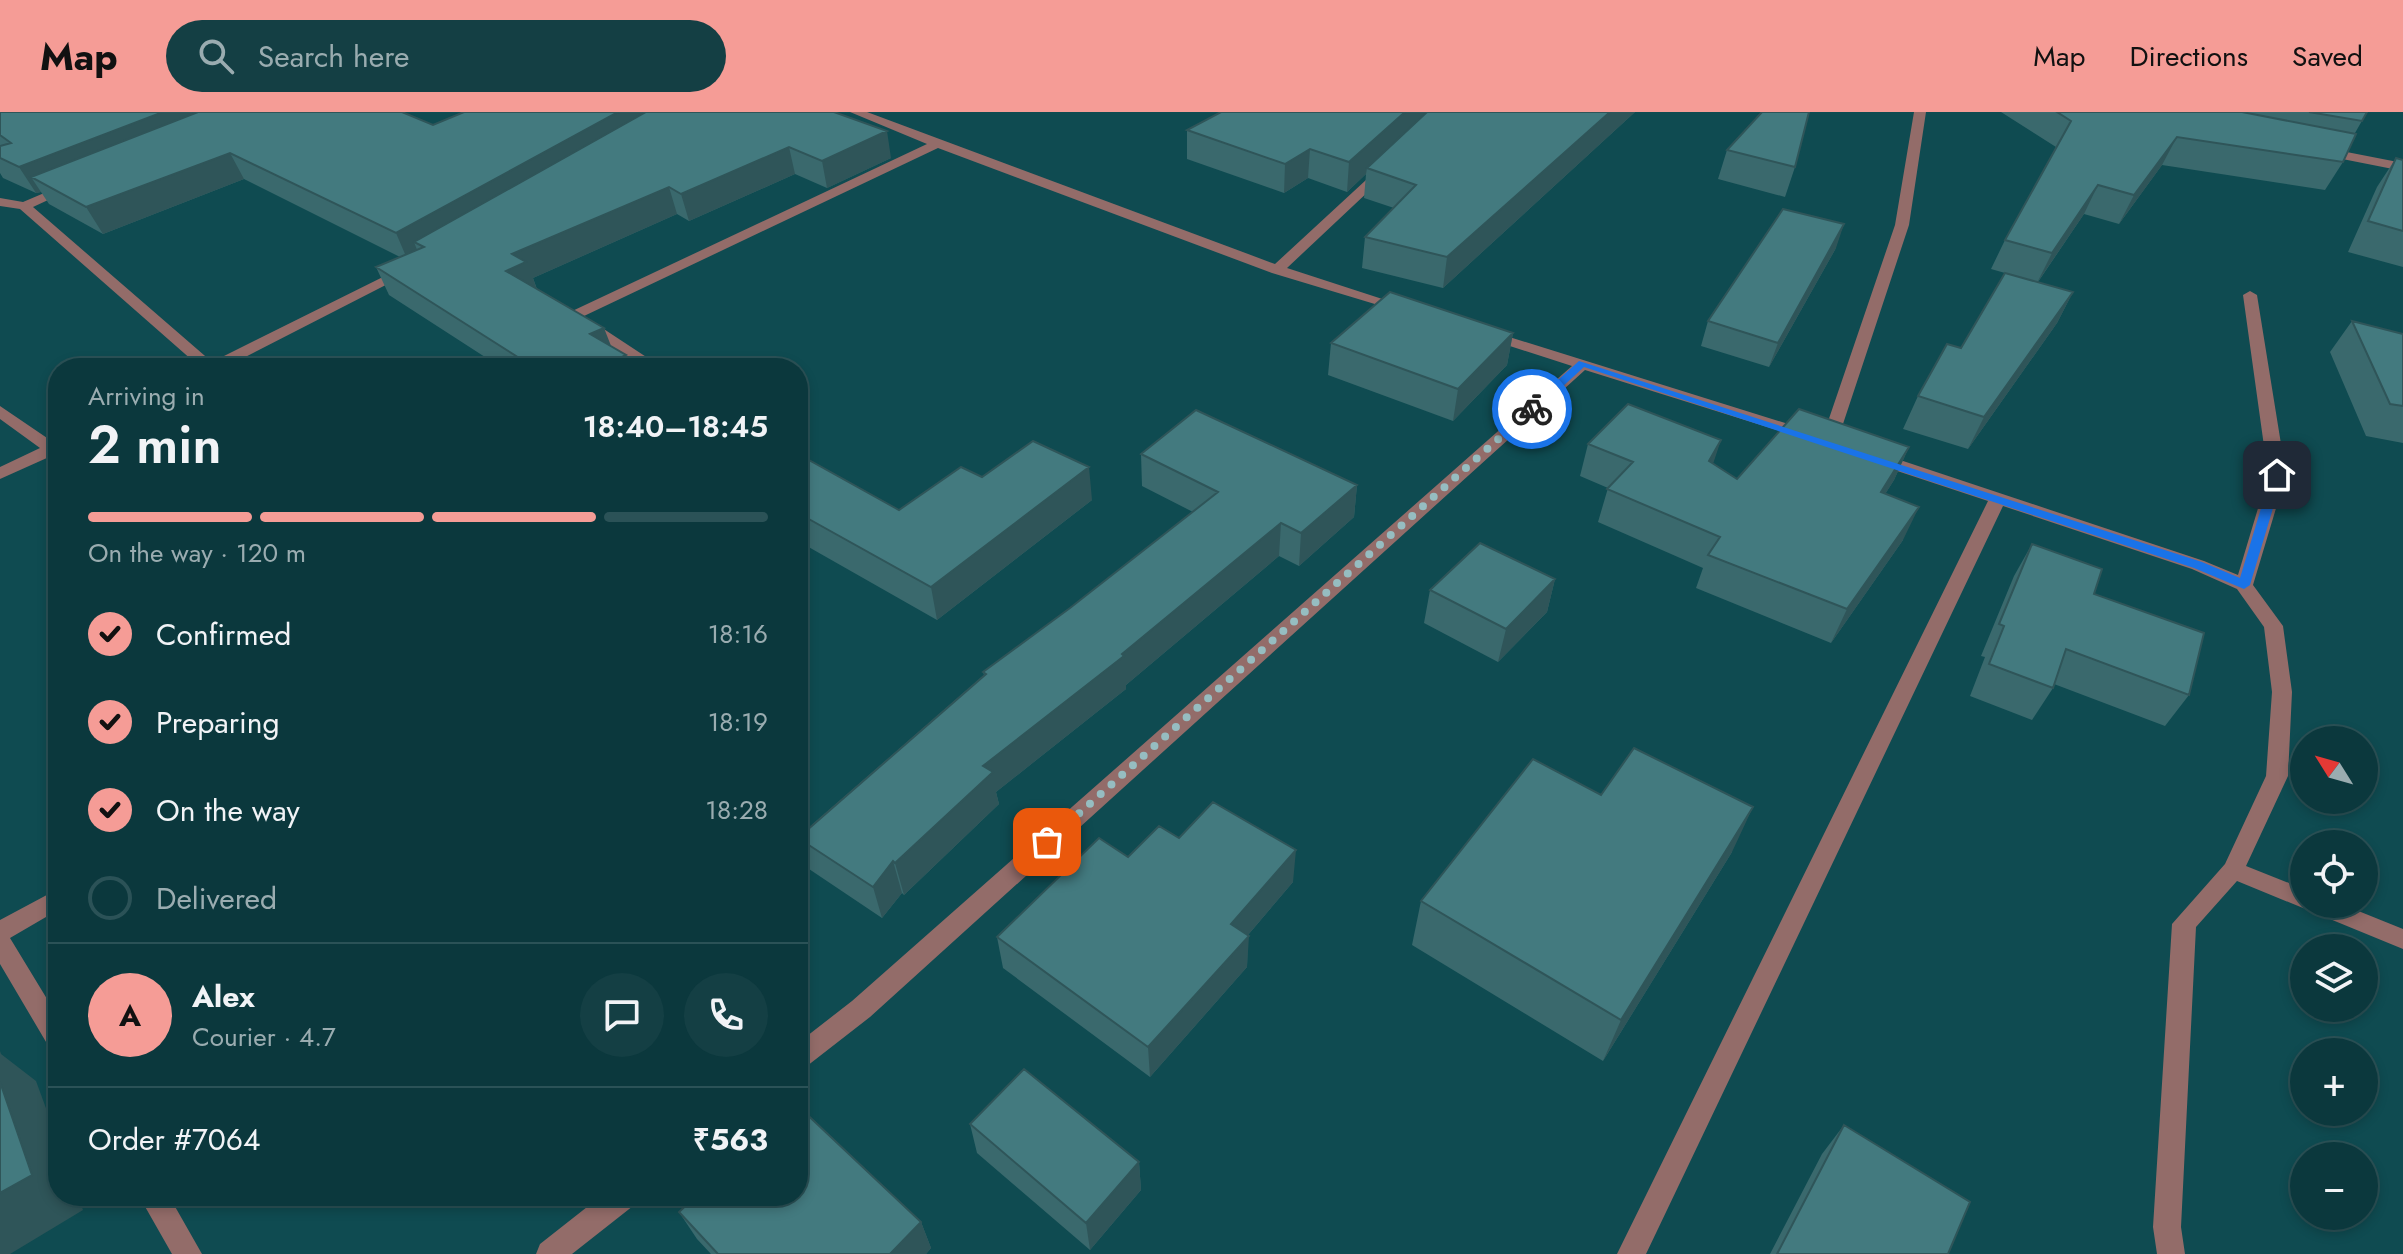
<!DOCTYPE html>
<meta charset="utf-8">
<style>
:root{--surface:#0b383d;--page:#143f44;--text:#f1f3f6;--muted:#9aacb0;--line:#2b5257;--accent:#f59c96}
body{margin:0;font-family:Jost,sans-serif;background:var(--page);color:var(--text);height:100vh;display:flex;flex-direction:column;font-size:30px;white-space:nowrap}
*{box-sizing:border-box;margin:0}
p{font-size:26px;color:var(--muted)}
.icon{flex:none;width:44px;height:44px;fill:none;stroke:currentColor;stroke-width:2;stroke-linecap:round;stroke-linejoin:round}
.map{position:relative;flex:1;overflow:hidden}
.side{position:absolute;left:48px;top:246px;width:760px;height:848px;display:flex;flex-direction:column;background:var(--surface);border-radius:32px;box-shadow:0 4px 12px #0003,0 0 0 2px var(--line)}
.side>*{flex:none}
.needle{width:52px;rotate:307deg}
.fabs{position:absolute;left:2290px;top:614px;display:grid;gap:16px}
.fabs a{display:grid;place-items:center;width:88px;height:88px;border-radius:50%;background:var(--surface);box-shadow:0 4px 12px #0003,0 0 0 2px var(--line);font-size:40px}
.pin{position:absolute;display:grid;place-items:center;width:68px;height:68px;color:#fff;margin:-34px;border-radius:16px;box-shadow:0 4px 12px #0006}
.courier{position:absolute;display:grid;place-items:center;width:80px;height:80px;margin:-40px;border:6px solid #1a73e8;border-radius:50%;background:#fff;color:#222;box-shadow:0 2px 10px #0007}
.headline em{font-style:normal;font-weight:600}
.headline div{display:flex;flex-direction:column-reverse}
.headline{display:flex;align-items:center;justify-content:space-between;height:136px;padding:0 40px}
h1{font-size:52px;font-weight:600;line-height:60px}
.bar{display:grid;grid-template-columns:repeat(4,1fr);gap:12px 8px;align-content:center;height:96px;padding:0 40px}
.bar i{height:10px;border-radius:6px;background:var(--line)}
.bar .selected{background:var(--accent)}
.bar p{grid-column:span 4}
.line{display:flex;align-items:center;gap:20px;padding:0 40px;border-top:2px solid var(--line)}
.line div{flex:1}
.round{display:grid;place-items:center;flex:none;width:84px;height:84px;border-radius:42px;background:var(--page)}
ol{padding:0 40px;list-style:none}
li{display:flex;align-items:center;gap:24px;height:88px}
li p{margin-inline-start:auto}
li .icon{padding:8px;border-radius:50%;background:var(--accent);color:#111;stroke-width:4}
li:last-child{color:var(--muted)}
li i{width:44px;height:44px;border:4px solid var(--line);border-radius:50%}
header{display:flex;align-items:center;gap:48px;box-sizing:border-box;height:112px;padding:0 40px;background:var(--accent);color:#111}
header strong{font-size:38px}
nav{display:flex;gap:44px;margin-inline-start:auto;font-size:28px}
.search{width:560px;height:72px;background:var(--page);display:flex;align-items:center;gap:20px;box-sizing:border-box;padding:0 28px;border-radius:44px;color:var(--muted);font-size:30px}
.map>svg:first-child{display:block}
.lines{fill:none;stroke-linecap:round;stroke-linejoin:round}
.minor{fill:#936c69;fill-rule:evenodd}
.wall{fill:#3a696d}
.shaded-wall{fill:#2f5559}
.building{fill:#437a7f;stroke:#2f5559;stroke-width:2}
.route{fill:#1a73e8}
.done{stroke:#96bdc1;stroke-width:8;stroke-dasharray:0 14.4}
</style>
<header>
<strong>Map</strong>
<div class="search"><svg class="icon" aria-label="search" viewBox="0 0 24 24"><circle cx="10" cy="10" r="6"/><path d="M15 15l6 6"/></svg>Search here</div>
<nav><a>Map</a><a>Directions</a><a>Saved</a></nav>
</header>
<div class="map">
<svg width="2403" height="1142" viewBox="0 0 2403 1142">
<rect width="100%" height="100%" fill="#0f4b51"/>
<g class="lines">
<path class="minor" d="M850,0H867L1275,152L1379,56H1387V62L1287,156L1410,196L1398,199L1272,161L938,36L584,204L663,256H644L568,207V201L927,32Z
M1914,0H1926L1909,113L1837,330L1835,334H1823L1821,330L1895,113Z
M2321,35L2403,51V59L2317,42V36Z
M63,73L74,76L33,95L212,250L403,155L415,158L224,256H201L20,97L0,94V86L23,90Z
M2250,179L2257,183L2286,363L2253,473L2283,514L2292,580L2288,664L2246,754L2304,777V792H2341L2403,817V837L2237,769L2196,815L2181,1115L2185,1142H2157L2153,1115L2172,812L2225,752L2266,664L2272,580L2264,515L2237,477L2192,457L2003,394L1646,1142H1617L1988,389L1870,350L1868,346L1876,341L1882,342L2204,449L2238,463L2268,363L2243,183Z
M1487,218L1814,320L1816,323L1814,326H1802L1585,258L870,905L807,954L798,958V931L852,889L1572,254L1482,225L1480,222Z
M0,294L53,330L58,329V341L0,367V355L40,336L0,307Z
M58,777V798L10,826L58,905V938L49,935L0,852V808Z
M139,1084H169L202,1142H172Z
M601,1084H637L633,1094L572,1142H536L540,1132Z"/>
</g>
<path class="wall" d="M0,0L433,13L464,0L891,46L827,76L795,62L689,109L677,102L533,166L537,177L611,234L631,256H502L389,183L376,155L400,145L244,67L103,122L49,92L41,80L36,81L3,66L0,61Z
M1635,0L1443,176L1362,156L1365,125L1394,96L1364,86L1366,62L1347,80L1308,66L1284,81L1187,47V18Z
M2001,0H2367L2355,21L2343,50L2325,78L2162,53L2119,112L2084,102L2038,170L2073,180L2057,211L1968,337L1903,317L1918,284L1961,236L2005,161L1991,157L2005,128L2056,35Z
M1727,38L1795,55L1785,85L1718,67Z
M2396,46L2403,48V155L2348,140L2377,75Z
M1836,136L1769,255L1701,234L1708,209Z
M2352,209L2403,222V331L2366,324L2330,240Z
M1513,221L1507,253L1453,309L1328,263L1331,231Z
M1588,332L1713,352L1737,367L1909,335L1894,368L1885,382L1903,428L1831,531L1696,476L1703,456L1598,410L1608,376L1580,364Z
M798,342L899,398L982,365L1092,388L937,508L798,429Z
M1141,342L1357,373L1354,405L1299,454L1279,444L1126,573V577L996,680L999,692L904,783L902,781L882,806L809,757L798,725L984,563L983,560L1070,496L1193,400L1142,374Z
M2032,432L2094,482L2189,583L2165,614L2054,572L2053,576L2032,608L1970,584L1985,545L1981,544L2014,464Z
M1555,467L1547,500L1498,550L1424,511L1430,478Z
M1601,683L1732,740L1603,949L1412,833L1421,789Z
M1179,726L1293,770L1248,823L1247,855L1150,965L1003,856L997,825L1128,745Z
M970,1012L1139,1050L1141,1078L1090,1138L977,1041Z
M1844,1013L1948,1142H1770L1822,1042Z
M679,1100L921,1110L931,1136L926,1142H711L697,1127Z"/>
<path class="shaded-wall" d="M163,0H242L31,65L41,80L36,81L19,55Z
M618,0H672L424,135L414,130L419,143L408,149L396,121Z
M1405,0H1432L1367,56L1366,62L1347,80L1349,50Z
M1610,0H1635L1443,176L1447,145Z
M887,19L891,46L827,76L822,49Z
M2177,25L2162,53L2119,112L2134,83Z
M789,35L795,62L689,109L681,82Z
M1310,37L1308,66L1284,81L1285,52Z
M230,41L244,67L103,122L86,95Z
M2098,73L2084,102L2037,171L2052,141Z
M669,75L677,102L533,166L537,178L506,159L512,142Z
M1844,112L1836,136L1769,255L1778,231Z
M2073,180L2057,211L1968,337L1984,305Z
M604,216L615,244L590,222Z
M1513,221L1507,253L1453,309L1458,277Z
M626,243L631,256H600Z
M1721,328L1710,361L1709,349Z
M1909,335L1894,368L1866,413L1881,380Z
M1089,355L1092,388L937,508L931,475Z
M1357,373L1354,405L1299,454L1301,421Z
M1919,395L1903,428L1831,531L1847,497Z
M1281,411L1279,444L1126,573V577L996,680L999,692L904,783L895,751L983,654L1122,542Z
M1555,467L1547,500L1498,550L1506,517Z
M1753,695L1732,740L1603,949L1621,908Z
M1296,738L1293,770L1230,844L1231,812Z
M893,749L902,781L882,806L873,775Z
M1249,824L1247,855L1150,965L1148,935Z
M0,939L1,942L36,969L58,1029V1084H78L83,1098L10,1142H0Z
M1139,1050L1141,1078L1090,1138L1086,1111Z
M460,1084H474L466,1091Z
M921,1110L931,1136L926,1142H890Z"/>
<path class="building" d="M0,0H163L19,55L0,46V34L11,31L0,23Z
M198,0H402L433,13L464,0H618L396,121L230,41L86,95L31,65Z
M646,0H834L887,19L822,49L789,35L681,82L669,75L512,142L526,150L506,159L604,216L590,222L626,243L600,256H535L376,155L424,135L414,130Z
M1221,0H1405L1349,50L1310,37L1285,52L1187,18Z
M1427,0H1610L1447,145L1365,125L1416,73L1367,56Z
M1762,0H1809L1795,55L1727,38Z
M2057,0H2242L2356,22L2343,50L2177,25L2134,83L2098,73L2052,141L2005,128L2071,9Z
M2309,0H2367L2362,9Z
M2396,46L2403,48V119L2368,109Z
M1783,97L1844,112L1778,231L1708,209Z
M2005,161L2073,180L1984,305L1918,284L1947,232L1961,236Z
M1390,180L1513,221L1458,277L1331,231Z
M2352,209L2403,222V294L2390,292Z
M1628,292L1721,328L1709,349L1737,367L1799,297L1909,335L1881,380L1919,395L1847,497L1708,443L1720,425L1607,377L1633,350L1588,332Z
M1196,298L1357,373L1301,421L1281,411L1122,542L1124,544L983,654L993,660L895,751L893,749L873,775L798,726L986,562L983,560L1070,496L1218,380L1141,342Z
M1033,329L1089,355L931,475L798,401V342L899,398L961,355L982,365Z
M1480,431L1555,467L1506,517L1430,478Z
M2032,432L2102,457L2094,482L2204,521L2189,583L2066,537L2053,576L1989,552L2004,514L1999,512Z
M1634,636L1753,695L1621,908L1421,789L1533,647L1601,683Z
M1213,690L1296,738L1231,812L1249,824L1148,935L997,825L1099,726L1128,745L1159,714L1179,726Z
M1024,957L1139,1050L1086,1111L970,1012Z
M0,970L32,1063L0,1081Z
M798,994L921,1110L890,1142H718L679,1100L696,1084H798Z
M1844,1013L1970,1090L1948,1142H1777Z"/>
<path class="route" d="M1579,249L2202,450L2240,466L2271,363L2277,359L2283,363L2250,473L2244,477L2194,456L1584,255L1535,300H1528V295Z"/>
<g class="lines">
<path class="done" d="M1047,730L1532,297"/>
</g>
</svg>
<div class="fabs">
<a><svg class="needle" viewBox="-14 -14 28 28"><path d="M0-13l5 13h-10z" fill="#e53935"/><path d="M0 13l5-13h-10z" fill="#9aacb0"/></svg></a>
<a><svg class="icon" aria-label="locate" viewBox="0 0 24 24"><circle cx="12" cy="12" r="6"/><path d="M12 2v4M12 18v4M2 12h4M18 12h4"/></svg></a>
<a><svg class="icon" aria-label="layers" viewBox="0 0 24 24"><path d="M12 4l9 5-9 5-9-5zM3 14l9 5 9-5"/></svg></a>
<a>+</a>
<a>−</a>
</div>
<div class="pin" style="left:1047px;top:730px;background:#ea580c"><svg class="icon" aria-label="bag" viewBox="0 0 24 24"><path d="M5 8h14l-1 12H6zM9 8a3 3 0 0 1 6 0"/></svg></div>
<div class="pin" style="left:2277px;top:363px;background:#1f2937"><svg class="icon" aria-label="home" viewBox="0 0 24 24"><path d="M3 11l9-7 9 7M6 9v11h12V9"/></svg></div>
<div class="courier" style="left:1532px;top:297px"><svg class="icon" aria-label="bike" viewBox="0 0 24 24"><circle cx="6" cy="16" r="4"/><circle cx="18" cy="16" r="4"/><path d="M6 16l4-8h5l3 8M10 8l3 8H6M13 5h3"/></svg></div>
<section class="side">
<div class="headline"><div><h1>2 min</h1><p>Arriving in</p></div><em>18:40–18:45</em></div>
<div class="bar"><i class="selected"></i><i class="selected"></i><i class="selected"></i><i></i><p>On the way · 120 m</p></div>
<ol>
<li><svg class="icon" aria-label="check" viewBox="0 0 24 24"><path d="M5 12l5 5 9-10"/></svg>Confirmed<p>18:16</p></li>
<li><svg class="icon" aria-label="check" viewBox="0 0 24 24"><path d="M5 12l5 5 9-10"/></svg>Preparing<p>18:19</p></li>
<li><svg class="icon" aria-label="check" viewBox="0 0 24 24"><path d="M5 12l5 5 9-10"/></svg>On the way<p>18:28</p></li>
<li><i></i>Delivered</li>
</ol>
<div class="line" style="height:144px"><b class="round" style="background:var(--accent);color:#111">A</b><div><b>Alex</b><p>Courier · 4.7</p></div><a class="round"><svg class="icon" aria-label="chat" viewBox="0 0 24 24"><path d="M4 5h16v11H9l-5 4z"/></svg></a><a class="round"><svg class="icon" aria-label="phone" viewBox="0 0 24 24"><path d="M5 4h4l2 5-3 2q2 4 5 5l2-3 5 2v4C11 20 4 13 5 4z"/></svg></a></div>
<div class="line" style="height:104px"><div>Order #7064</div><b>₹563</b></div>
</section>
</div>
